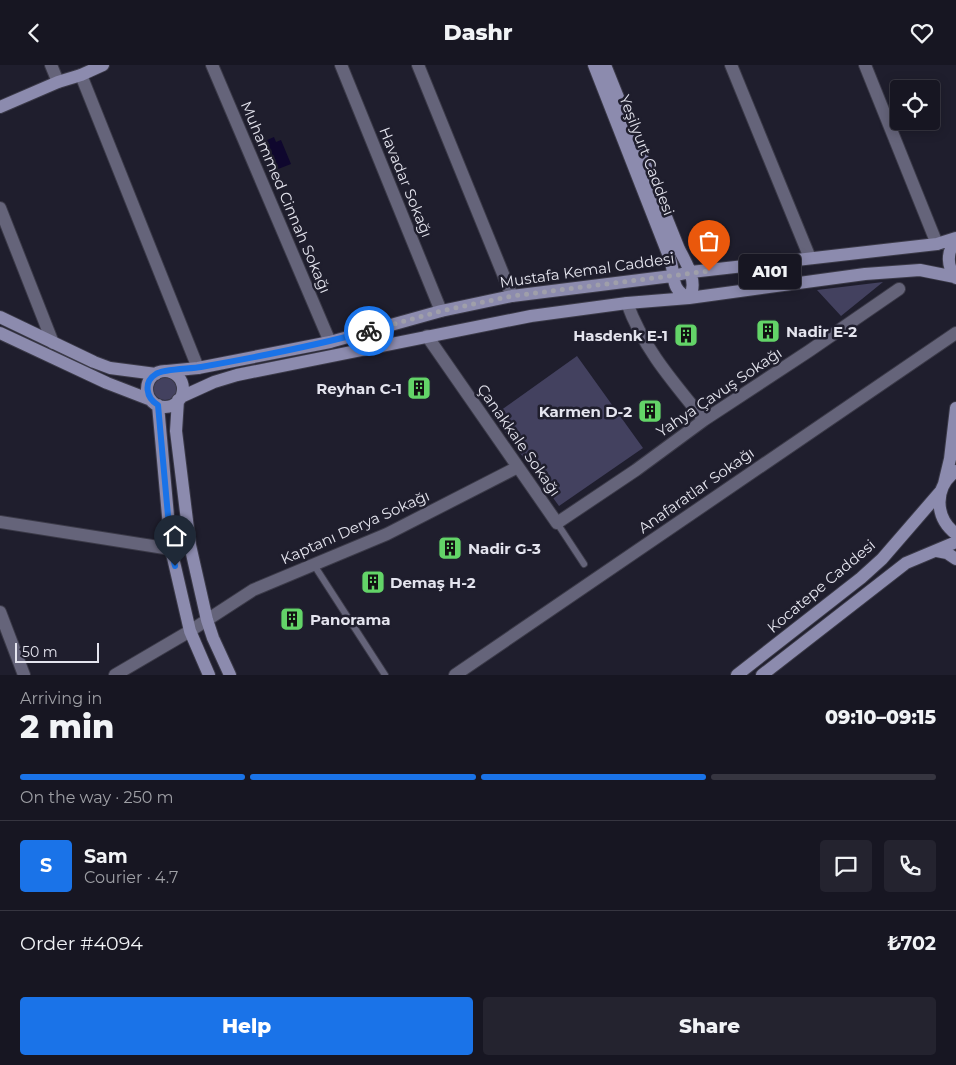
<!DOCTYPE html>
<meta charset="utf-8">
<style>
:root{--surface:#171622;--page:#24232f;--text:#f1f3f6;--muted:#9e9fa5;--line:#363540;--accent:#1a73e8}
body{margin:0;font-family:Montserrat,sans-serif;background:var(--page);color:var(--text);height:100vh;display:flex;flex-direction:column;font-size:19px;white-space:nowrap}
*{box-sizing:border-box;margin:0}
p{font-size:16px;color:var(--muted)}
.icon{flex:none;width:28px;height:28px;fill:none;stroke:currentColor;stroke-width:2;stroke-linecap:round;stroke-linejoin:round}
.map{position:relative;height:610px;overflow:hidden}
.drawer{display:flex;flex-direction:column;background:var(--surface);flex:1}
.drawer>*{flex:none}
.tools{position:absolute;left:890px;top:15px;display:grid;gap:10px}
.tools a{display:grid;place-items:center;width:50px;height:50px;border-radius:5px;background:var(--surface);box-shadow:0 2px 12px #0003,0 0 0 1px var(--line);font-size:25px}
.scale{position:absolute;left:15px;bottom:12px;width:84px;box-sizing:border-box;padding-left:5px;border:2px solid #e4e4ee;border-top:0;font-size:14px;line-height:18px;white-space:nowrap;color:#e4e4ee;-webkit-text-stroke:4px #1f1e2d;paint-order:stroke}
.pin{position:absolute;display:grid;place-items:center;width:42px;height:42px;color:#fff;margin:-51px -21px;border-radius:50% 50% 50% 0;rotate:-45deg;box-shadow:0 0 5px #0007}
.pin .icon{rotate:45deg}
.courier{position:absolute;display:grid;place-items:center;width:50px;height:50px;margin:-25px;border:4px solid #1a73e8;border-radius:50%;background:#fff;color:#222;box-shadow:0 1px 6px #0007}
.bubble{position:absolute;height:35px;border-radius:5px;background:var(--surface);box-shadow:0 2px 12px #0003,0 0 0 1px var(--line);font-size:16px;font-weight:800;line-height:35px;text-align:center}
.overview em{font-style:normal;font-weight:800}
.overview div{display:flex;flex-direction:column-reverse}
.overview{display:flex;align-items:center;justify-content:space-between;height:85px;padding:0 20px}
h1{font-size:32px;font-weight:800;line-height:38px}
.bar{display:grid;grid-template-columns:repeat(4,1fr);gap:8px 5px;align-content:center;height:60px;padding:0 20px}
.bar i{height:6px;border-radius:4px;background:var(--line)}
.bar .on{background:var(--accent)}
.bar p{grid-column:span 4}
.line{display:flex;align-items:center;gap:12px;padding:0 20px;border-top:1px solid var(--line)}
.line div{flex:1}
.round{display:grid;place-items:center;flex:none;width:52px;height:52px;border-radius:5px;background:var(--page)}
.button{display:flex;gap:10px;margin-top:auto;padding:10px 20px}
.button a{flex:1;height:58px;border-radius:5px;background:var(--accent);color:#fff;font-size:20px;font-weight:800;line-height:58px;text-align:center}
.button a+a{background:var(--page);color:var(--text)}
header{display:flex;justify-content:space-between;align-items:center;height:65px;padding:0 20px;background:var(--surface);font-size:22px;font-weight:800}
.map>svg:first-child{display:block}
.green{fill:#43415f}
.water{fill:#0f072e}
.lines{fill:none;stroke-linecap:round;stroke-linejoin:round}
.lane-casing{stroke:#3b3a48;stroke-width:8}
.street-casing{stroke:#3b3a48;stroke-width:14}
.secondary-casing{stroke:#3b3a48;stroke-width:14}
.lane{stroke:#65647a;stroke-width:6}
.street{stroke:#65647a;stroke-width:12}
.secondary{stroke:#8c8bae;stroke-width:12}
.done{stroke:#9f9faa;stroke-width:5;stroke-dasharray:0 9}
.route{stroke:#1a73e8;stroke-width:6}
.labels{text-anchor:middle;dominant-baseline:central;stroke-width:5;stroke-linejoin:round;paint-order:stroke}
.street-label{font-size:15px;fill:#e4e4ee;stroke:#1f1e2d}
.poi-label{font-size:15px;font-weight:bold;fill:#e4e4ee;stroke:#1f1e2d;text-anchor:start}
</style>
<header><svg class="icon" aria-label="back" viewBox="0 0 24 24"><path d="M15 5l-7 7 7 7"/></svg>Dashr<svg class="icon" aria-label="heart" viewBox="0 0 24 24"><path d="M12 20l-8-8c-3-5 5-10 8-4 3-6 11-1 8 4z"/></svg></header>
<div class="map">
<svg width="956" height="610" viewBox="0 0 956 610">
<rect width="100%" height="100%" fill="#1f1e2d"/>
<path class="green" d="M883,217L841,251L817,225Z
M577,291L643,383L559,441L493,351Z
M153 323a12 12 0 1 1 24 0a12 12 0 1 1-24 0Z"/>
<path class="water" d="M274,72L276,77L281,75L291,99L273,106L263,83L270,80L267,75Z"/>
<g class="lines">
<g class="lane-casing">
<path id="lane" d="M557,458L584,499
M314,500L385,610"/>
</g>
<g class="street-casing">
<path id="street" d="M51,0L58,17
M212,0L330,277
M341,0L441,246
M418,0L512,231
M731,0L810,193
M865,0L937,179
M81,10L198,303
M0,143L53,278
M627,238C643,283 674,318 704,355
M427,271L557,458L636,405L704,355L809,286L899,224
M0,457L171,484
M0,547L24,610
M115,610L190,566L253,525L387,469L518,402
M455,610L956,268"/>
</g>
<g class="secondary-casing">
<path id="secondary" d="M594,0L670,194C676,211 669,224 689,233
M605,0L679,184C686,198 699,217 689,233
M0,42L58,17L81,10L103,0
M956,176C946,187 947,202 956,213
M0,252L94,297L110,303L156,309
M0,268L107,318L151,335
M167,306L198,303L330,277L441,246L512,231L672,211L691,207L937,179L956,173
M147 324a18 18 0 1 1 36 0a18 18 0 1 1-36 0Z
M181,332L214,317L237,310L531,251L627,238L689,233L865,209L920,205L955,212
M178,335L176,366L190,480L207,555L213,573L230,610
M158,340L171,484L190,566L209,610
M956,406C934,422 934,452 956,469
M944,419L950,394L956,343
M937,486L947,488L956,494
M737,610L861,513L882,494L940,427
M762,610L906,498L956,477"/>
</g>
<use href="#lane" class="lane"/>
<use href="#street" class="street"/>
<use href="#secondary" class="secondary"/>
</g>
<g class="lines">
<path class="done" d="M369,266L441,246L512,231L709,206"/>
<path class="route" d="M175,501L171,484L158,340C146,333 143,317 156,309C163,304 190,304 201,302C257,292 314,281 369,266"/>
</g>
<defs>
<g id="building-square" transform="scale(1.25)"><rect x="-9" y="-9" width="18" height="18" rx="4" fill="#63d468" stroke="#1f1e2d"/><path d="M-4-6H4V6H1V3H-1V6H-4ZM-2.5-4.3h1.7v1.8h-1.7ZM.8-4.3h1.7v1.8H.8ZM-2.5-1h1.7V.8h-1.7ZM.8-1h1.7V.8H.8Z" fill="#111"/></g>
</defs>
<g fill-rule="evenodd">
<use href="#building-square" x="768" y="266"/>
<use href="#building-square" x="686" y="270"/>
<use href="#building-square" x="419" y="323"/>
<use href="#building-square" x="650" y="346"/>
<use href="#building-square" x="450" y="483"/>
<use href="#building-square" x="373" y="517"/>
<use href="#building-square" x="292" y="554"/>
</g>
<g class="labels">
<g class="street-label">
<text transform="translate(647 90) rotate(69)">Yeşilyurt Caddesi</text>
<text transform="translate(406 117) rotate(68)">Havadar Sokağı</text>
<text transform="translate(286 132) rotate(67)">Muhammed Cinnah Sokağı</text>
<text transform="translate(587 205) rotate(-8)">Mustafa Kemal Caddesi</text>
<text transform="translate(719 327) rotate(-34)">Yahya Çavuş Sokağı</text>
<text transform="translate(519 375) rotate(55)">Çanakkale Sokağı</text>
<text transform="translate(696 425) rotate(-35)">Anafaratlar Sokağı</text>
<text transform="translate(355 462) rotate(-24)">Kaptanı Derya Sokağı</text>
<text transform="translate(821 521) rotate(-40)">Kocatepe Caddesi</text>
</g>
<g class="poi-label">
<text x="786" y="266">Nadir E-2</text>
<text x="668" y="270" text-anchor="end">Hasdenk E-1</text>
<text x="402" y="323" text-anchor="end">Reyhan C-1</text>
<text x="632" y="346" text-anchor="end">Karmen D-2</text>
<text x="468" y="483">Nadir G-3</text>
<text x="390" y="517">Demaş H-2</text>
<text x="310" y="554">Panorama</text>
</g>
</g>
</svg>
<div class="tools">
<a><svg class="icon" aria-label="locate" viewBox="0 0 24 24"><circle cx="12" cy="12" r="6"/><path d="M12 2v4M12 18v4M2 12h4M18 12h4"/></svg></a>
</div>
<div class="scale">50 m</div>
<div class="pin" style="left:709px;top:206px;background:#ea580c"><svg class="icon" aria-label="bag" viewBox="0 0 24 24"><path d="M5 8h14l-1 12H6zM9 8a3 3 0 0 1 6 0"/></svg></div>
<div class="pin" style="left:175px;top:501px;background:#1f2937"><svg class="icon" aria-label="home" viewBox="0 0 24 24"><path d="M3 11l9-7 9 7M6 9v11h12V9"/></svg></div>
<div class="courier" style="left:369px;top:266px"><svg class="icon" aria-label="bike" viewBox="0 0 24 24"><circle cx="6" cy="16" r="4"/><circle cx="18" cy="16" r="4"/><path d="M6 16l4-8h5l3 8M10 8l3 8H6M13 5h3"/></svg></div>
<div class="bubble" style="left:739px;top:189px;width:62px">A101</div>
</div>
<section class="drawer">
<div class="overview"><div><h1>2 min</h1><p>Arriving in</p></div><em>09:10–09:15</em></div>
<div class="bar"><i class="on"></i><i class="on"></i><i class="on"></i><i></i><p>On the way · 250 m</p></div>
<div class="line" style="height:90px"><b class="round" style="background:var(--accent);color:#fff">S</b><div><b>Sam</b><p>Courier · 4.7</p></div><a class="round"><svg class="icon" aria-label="chat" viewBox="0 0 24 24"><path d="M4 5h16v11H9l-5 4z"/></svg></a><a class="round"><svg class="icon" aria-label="phone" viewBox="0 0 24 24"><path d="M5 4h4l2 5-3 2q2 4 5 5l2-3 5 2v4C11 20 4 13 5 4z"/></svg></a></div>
<div class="line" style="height:65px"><div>Order #4094</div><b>₺702</b></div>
<div class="button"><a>Help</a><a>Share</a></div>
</section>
